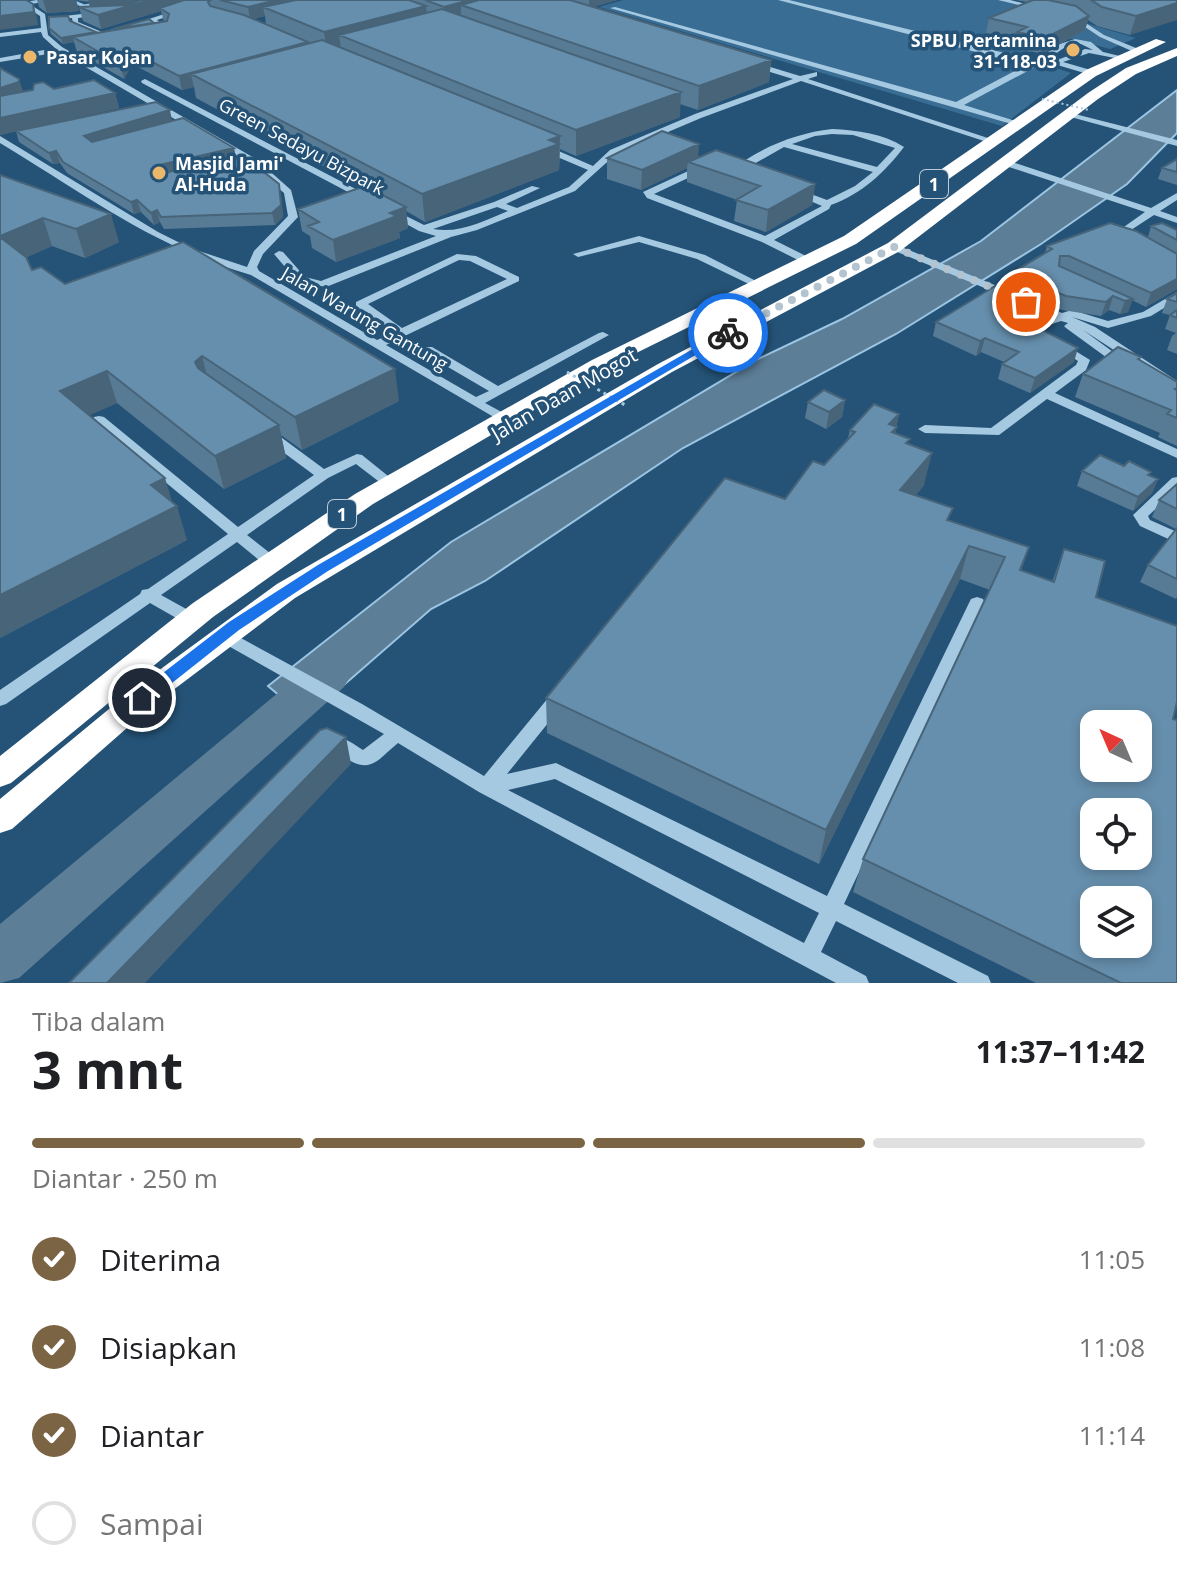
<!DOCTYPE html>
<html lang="id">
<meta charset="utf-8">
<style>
:root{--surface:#fff;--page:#f2f2f2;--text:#202124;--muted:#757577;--line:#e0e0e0;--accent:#7b6444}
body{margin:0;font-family:"Open Sans",sans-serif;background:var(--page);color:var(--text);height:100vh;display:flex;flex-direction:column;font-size:30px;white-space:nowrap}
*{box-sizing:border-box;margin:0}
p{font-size:26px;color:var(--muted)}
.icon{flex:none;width:44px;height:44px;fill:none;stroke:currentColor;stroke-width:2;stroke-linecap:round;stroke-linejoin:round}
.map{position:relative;height:983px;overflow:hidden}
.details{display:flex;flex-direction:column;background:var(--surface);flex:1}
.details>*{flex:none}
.needle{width:52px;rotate:316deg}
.buttons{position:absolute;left:1080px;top:710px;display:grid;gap:16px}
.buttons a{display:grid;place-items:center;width:72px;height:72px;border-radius:16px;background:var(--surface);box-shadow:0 4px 12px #0003;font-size:40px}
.pin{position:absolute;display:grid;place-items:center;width:68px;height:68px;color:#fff;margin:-34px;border:4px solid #fff;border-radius:50%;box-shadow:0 2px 8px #0007}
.courier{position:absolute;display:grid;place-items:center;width:80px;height:80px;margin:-40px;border:6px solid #1a73e8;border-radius:50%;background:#fff;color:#222;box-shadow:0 2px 10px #0007}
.overview em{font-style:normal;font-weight:700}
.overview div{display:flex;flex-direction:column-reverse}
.overview{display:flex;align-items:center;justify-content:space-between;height:136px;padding:0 32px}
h1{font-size:52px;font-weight:700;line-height:60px}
.bar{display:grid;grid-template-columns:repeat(4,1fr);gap:12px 8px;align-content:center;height:96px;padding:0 32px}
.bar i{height:10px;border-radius:6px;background:var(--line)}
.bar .current{background:var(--accent)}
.bar p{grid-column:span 4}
ol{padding:0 32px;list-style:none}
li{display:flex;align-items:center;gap:24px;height:88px}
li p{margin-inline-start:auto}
li .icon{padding:8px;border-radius:50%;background:var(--accent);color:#fff;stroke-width:4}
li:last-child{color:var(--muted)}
li i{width:44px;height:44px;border:4px solid var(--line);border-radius:50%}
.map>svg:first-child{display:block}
.green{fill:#396d94}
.water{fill:#5c7e97;stroke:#9bc5e3;stroke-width:2}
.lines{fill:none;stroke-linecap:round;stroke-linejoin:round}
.stream{stroke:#9bc5e3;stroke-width:3}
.river{fill:#5c7e97;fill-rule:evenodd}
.minor{fill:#a6c9e2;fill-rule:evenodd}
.highway{fill:#fff;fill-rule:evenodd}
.path-bridge-far1{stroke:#a6c9e2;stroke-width:2;stroke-dasharray:2 3;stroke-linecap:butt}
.path-bridge{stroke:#a6c9e2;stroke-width:3;stroke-dasharray:3 4;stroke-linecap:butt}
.wall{fill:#587b95;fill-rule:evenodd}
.shaded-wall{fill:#476479}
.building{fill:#668fad;stroke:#476479;stroke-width:2;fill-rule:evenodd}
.route{fill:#1a73e8}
.done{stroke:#b3c3cf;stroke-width:8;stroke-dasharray:0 14.4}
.poi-dot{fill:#ebb76b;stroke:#255377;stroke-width:3}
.labels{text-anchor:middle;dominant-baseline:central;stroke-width:7;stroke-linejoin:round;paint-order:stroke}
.far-poi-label{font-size:18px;font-weight:bold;fill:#fff;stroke:#255377;text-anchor:start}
.far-street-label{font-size:18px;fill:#fff;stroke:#255377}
.shield{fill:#255377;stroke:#becbd6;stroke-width:2}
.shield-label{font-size:18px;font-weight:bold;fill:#fff}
.street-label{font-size:20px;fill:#fff;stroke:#255377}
</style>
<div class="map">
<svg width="1177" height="983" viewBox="0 0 1177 983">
<rect width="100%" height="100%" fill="#255377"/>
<path class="green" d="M623,0H1008L1136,38L1110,49L1068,38L1020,56L1071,73L1002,126L599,7Z"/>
<path class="water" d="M1177,90V133L1127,184L1041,244L896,334L683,448L485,581L431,609L306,718L268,686L451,542L758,359L842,319L981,241Z"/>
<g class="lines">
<path class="stream" d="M70,0L84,6L96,4
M22,4L46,0"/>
<path class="river" d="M329,659L344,663L351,675L344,687L19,978L0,983V924L314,663Z"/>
<path class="minor" d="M16,0H23L45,14L48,35L62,47L256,159L291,190L298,217L263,254L257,267L259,271L377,340L393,333L356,306V302L457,254L476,256L519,277V281L386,345L476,397L489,391L424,353V347H432L498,386L599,333L603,332L609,335L485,403L509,416L510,419L504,423L251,275C153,247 85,194 0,143V136L158,232L190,248L247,267L254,251L288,216L284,193L250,163L60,52L0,62V58L55,48L43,37L41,32L0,37V33L41,28L40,16ZM459,260L470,261L507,279L402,328L368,304Z
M207,0H217L157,20L170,30V32L160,33L162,30L149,19Z
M778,0H789L1025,58L1035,63V67L964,105L1022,123L1015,125L610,8L615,7L956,102L1026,65Z
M998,0H1010L1043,8L1040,10Z
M98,12L100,15L78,18V22L102,32L118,28L120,31L101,36L73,24L72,18L51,20L48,18Z
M1072,14L1104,35L1141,50L1134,52L1100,37L1070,17Z
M1075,39L1091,42L1103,52L1124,57L1120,59L1089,53L1063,62L1094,71L1095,73L1091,75L1054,64L1048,52L1060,44ZM1070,44H1081L1093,50L1085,49L1060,59L1055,54Z
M754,62L800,76L817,72V76L808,79L997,141L990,143L801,81L701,118L616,154L575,191L477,230L451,237L326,287L297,281L274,254L279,251L283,252L305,277L321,281L436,236L419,231L390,215V211H396L424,225L494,202L532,186L540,188L506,204L517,208L569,187L588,170L541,150V146H547L593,166L610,150L695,114L793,79L751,66L750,64ZM497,207L508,211C484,221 459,234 433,229Z
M145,79L371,197L373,199L365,201L142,83L141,81Z
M1067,112L1177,140V146L1067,116Z
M832,129C857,130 884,134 904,147C884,173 863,193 831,205L829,209L774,240L812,259V263H804L762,242L647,198L643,192L699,166H705V170L654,194L765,236L822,206L794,194V190H800L827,200L855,186L873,172L784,147L738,173L730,171C759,148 796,133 832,129ZM832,134L853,135L895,148L877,167L792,144L815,136Z
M1006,160L1151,208L1177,193V200L1160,211L1177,217V223L1154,215L1131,230V233L1139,240L1130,242L1122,236L1121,229L1145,212L1003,165L1002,163Z
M639,236L705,255L762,284L761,286H753L697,259L639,242L578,257L573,254Z
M894,244L1012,292L1013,294L1008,297L1004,296L890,249V245Z
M1177,292V300L1151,316L1108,328L1072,317L1095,327L1177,381V391L1083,330L1131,365L1125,369L1121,368L1066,328L1064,326L1068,323L1061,321L1040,328L1048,338L1046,340H1038L1027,330L1032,324L1052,316L1021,302L1027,299L1062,313L1072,310L1108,321L1143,312Z
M1061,342L1090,360L1086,370L1055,393L1177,449V458L1047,399L999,435L925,433L918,429L925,425L991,428L1076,365L1078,361L1055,346Z
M99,416L104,417L238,527L314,475L264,438L262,435L264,432H274L324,469L357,454L362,455L398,484L396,487H386L356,464L328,478L247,535L275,557L278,561L275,565H265L237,542L161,595L197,615L199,619L197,623H185L150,603L6,704L0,706V690L140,594L142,590L148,589L228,534L94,423L93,420L94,417Z
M1177,477V489L1148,516L1150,520L1177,532V543L1140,526L1133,515L1172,478Z
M977,597L983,599L985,603L844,904L988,976L991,983H958L836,921L821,952L866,976L869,983H836L479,792L398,743C378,759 372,774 347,759C339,754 331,751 326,743L329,738C341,734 353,744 363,750L384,734L216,639L214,635L216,631H228L362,704L484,776L553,692L559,690L565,692L568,697L565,702L507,774L556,763L562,766L827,896L969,603L971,599ZM555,779L819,913L804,943L508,790Z"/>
<path class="highway" d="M1156,39L1166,42L1096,76L856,244L606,368L373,504L213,617L11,783L0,787V756L193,603L355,494L592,360L844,236L1086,70Z
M1177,48V56L1136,74L1098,99L900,251L672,372L295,598L152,706L12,829L0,833V799L132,690L277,584L658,364L888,243L1088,93L1126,68Z"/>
<path class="path-bridge-far1" d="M1042,99L1089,110"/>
<path class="path-bridge" d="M567,372L625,405"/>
</g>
<path class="wall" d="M37,0H617L593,7L771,60L769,82L698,110L680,104V117L576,156L560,149L559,170L425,222L406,211L408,228L399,232L400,238L336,262L312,248L310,236L302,231L298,209L362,187L196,98L194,87L182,90L132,64L124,79L77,52L74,42L63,44L51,34L49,28L70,21L97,33L164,22L161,11L101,29L83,21L79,7H90L89,2L76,0L79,11L47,13L39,7ZM265,16L266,25L253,19Z
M1016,0H1177L1130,35L1097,26L1088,20L1085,30L1042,54L1013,47L1015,40L986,33L989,18L1027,2Z
M0,68L23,92L54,89L115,93L119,108L47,124L172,121L234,148L236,158L281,196L283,217L275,225L164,229L160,222L154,225L141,212L134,214L67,173L60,163L53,164L19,142L16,131L0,135Z
M699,157L815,184L812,205L766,232L734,221L737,200L687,182V168L641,190L607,179V158Z
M1177,159V185L1158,179L1162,168Z
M0,175L119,242L85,258L52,246L27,257L32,270L65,284L399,401L302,450L281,435L286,458L224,489L117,403L89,415L172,503L187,540L0,638Z
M1151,226L1177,230V289L1146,307L1132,300L1128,312L1120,314L1109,310L1101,316L1062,310L1047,303L1043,317L1031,321L1074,362L1030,393L998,379L1002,364L1004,362L981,352L976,356L933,336L936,322L1011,288V286L1009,285L1013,272L1045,253L1047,246L1148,237Z
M1177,293V354L1167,350L1172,336L1176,333L1165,329L1170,315L1162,313L1167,299Z
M1141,357L1140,360L1177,382V446L1158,437L1160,433L1075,397L1083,374Z
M845,400L842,417L826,429L805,418L808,402Z
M899,414L895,433L909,444L924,485L916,495L950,521L1029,547L1021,571L1052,582L1064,549L1096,597L1173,719L1177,983H1036L853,892L863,859L990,590L960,579L819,864L547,733L546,698L785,499L824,465L848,438L850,430Z
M1124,466L1158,479L1152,493L1133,511L1077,486L1082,471Z
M1177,483V597L1176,599L1140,582L1148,565L1176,529L1152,517L1159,500Z"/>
<path class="shaded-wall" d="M43,0H76L79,11L47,13Z
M88,0H197L160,8L161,11L101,29L98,15L91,10Z
M277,0H335L263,7L265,16L250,20L248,7Z
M470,0H521L461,5V16L445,20L444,7Z
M589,0H617L589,8Z
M1177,3V20L1130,35L1136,16Z
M33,4L37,18L38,25L0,30V16Z
M426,6L428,25L339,35L341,48L327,52L324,32Z
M1089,16L1085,30L1042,54L1045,38Z
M96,32L98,38L73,37L74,42L63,44L61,38Z
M308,42L191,74L194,87L182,90L179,76Z
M129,50L132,64L124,79L120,64Z
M771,60L769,82L698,110L699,86Z
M19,79L24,94L0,104V88Z
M681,92L680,117L576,156V130Z
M115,93L119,108L0,135V118Z
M170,110L172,121L87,148L84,136Z
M560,136L559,170L425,222L422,194Z
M699,144L698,163L688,162L687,168L641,190L642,170Z
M234,148L236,159L158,174L159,165Z
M56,151L60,163L53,164L49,153Z
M279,184L283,217L275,225L272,213Z
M815,184L812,205L766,232L768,210Z
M137,200L141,212L134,214L131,202Z
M406,207L408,228L399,232L400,238L336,262L333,240L390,213Z
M157,210L160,222L154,225L151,213Z
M111,214L119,242L85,258L76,229Z
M43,218L52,246L9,265L0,241V236Z
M1177,279V289L1146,307L1151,293Z
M1113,296L1109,310L1101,316L1106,302Z
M1133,299L1128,312L1120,314L1125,301Z
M1047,303L1043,317L1030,322L1028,318L1034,308Z
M985,338L981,352L976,356L980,341Z
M1078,348L1074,362L1030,393L1035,378Z
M202,356L210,388L195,362Z
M395,369L399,401L302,450L295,417Z
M107,371L117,403L72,423L60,391Z
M845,400L842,417L826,429L829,412Z
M899,414L890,459L889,424Z
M279,425L286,458L224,489L215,456Z
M932,453L924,485L893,523L900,490Z
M165,478L174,508L177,506L187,540L0,638V595L151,485Z
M1158,479L1152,493L1133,511L1138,497Z
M969,546L960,579L819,864L826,830Z
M346,737L351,764L145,983H107Z"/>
<path class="building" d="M0,0H26L33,4L34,12L0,16Z
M141,0H150L98,15L79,7L126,5Z
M184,0H211L208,2L210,6L244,15L308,42L179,76L129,50L120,64L73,37L167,21L169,14L160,8Z
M220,0H277L248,7Z
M296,0H409L426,6L324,32L263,7Z
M425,0H470L444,7Z
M479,0H570L771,60L699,86L461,5Z
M1033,0H1048L1076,6L1089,16L1045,38L1017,32L1027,27L989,18Z
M1091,0H1177V3L1136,16L1102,7Z
M442,9L681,92L576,130L339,35Z
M68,16L70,21L96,32L61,38L49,28V17Z
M149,19L154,23L113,29Z
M322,40L560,136L549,140L559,144L422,194L191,74Z
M0,68L19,79V82L0,88Z
M94,80L115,93L0,118V96L33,90L34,84L43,82L54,89Z
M156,102L170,110L84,136L92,142L183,118L234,148L159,165L158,174L245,157L279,184L281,205L272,213L161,217L157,210L151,213L137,200L131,202L63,162L56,151L49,153L16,131Z
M662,131L699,144L642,170L607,158Z
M716,150L815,184L768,210L736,200L760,186L688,162Z
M1177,159V172L1162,168Z
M0,175L111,214L76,229L43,218L0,236Z
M365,186L406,207L390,213L397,216L333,240L308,226L319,222L298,209Z
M1110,223L1136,231L1177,254V279L1151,293L1069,256H1060L1059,266L1133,299L1125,301L1113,296L1106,302L1066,296L1014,275L1017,273L1013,272L1052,249L1047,246Z
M1162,223L1177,230V240L1151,226Z
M0,237L26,257L32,270L41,267L65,284L183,242L395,369L295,417L202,356L195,362L198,368L279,425L215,456L107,371L60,391L165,478L151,485L177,506L0,595Z
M1000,283L1047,303L1034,308L1028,318L1042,330L1078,348L1035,378L1002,364L1019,352L985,338L980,341L936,322Z
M1177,293V302L1167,299Z
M1177,310V318L1170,315Z
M1118,347L1141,357L1138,359L1177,382V388L1175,389L1177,390V418L1167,414L1171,410L1083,374Z
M824,390L845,400L829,412L808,402Z
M874,404L899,414L889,424L897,427L892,432L910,439L906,443L932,453L900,490L953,508L947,520L1029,547L1020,570L1054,582L1064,549L1105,561L1096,597L1177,626V702L1173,719L1177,720V983H1121L863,859L1005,557L969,546L826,830L546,698L725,478L785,499L813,461L824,465L855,432L850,430ZM1094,724H1138V768H1094ZM1094,812H1138V856H1094ZM1094,900H1138V944H1094Z
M1100,455L1124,466L1129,461L1151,472L1148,475L1158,479L1138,497L1082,471Z
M1177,484V509L1159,500Z
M1177,528V579L1148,565Z
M327,728L346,737L107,983H69L320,730Z"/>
<path class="route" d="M724,331L733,333L328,571L239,630L148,702H137V693L229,622L318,565Z"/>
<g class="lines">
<path class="done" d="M728,333L894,247L1026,302"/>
</g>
<g class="poi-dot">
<circle cx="1073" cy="50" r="8"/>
<circle cx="30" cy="57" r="8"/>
<circle cx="159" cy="173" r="8"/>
</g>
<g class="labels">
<g class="far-poi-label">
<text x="1057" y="40" text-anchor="end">SPBU Pertamina<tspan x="1057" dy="21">31-118-03</tspan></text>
<text x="46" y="57">Pasar Kojan</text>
<text x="175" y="163">Masjid Jami'<tspan x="175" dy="21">Al-Huda</tspan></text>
</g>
<g class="far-street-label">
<text transform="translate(302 146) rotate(28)">Green Sedayu Bizpark</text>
<text transform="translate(365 318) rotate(30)">Jalan Warung Gantung</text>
</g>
<g class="shield">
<rect x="920" y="170" width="28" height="28" rx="6"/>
<rect x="328" y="500" width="28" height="28" rx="6"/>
</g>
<g class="shield-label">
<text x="934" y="184">1</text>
<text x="342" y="514">1</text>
</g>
<g class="street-label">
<text transform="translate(564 394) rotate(-30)">Jalan Daan Mogot</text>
</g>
</g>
</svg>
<div class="buttons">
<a><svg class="needle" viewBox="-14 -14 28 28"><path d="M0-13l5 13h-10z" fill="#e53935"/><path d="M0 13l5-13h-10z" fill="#757577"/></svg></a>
<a><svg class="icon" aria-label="locate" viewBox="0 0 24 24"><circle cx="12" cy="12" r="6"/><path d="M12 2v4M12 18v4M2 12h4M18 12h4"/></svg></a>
<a><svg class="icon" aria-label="layers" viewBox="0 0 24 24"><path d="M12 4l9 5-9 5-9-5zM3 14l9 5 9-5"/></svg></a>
</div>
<div class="pin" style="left:1026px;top:302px;background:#ea580c"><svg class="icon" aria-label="bag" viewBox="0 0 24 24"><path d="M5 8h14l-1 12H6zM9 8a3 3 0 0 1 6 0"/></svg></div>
<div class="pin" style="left:142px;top:698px;background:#1f2937"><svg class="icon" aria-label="home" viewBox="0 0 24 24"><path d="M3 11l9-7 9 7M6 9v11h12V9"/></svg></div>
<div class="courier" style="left:728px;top:333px"><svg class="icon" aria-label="bike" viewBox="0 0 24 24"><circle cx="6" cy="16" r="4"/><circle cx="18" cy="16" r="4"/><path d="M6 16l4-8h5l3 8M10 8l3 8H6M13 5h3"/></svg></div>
</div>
<section class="details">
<div class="overview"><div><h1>3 mnt</h1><p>Tiba dalam</p></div><em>11:37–11:42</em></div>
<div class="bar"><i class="current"></i><i class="current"></i><i class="current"></i><i></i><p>Diantar · 250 m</p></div>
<ol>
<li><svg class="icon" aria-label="check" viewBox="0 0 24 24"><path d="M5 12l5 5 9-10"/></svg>Diterima<p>11:05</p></li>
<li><svg class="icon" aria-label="check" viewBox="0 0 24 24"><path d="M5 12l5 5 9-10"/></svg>Disiapkan<p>11:08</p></li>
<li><svg class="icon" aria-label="check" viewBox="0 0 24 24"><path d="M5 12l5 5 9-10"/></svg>Diantar<p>11:14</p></li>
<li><i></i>Sampai</li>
</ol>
</section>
